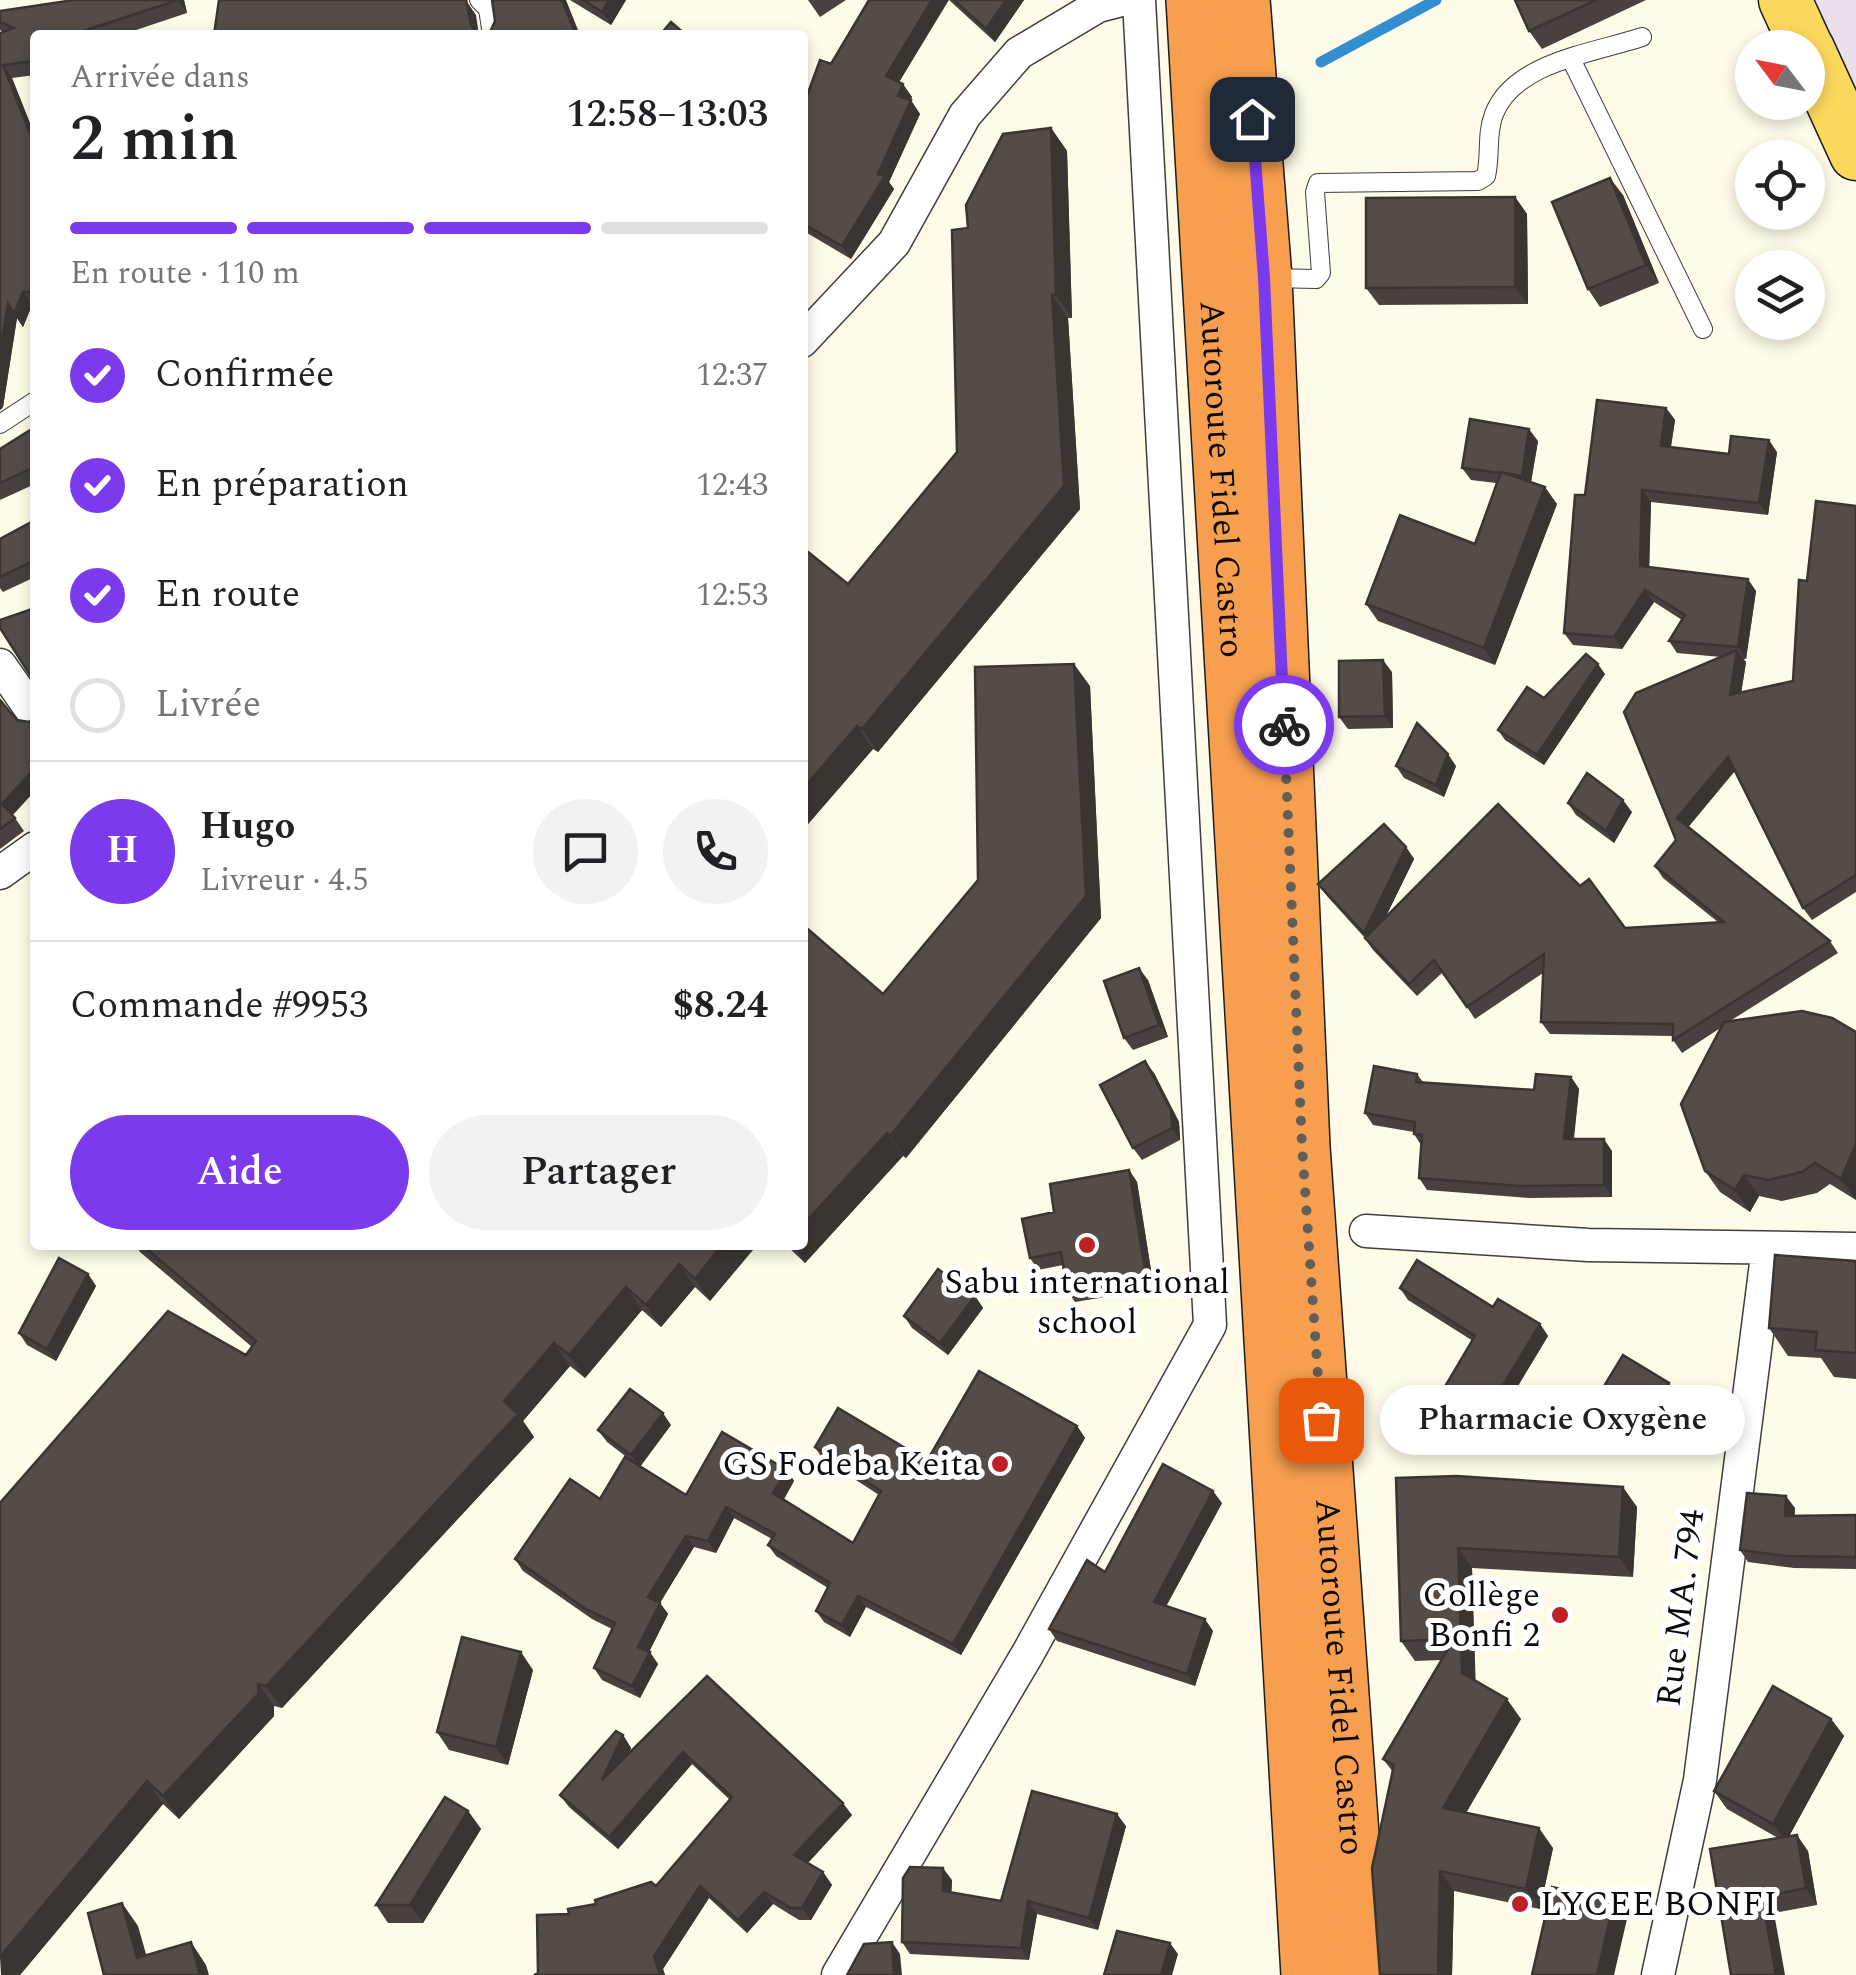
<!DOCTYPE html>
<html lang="fr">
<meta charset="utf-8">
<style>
:root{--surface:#fff;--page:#f2f2f2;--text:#202124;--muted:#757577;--line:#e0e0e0;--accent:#7c3aed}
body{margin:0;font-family:Spectral,serif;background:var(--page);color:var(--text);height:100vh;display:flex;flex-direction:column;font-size:38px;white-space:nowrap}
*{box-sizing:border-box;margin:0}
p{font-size:32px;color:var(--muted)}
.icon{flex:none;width:55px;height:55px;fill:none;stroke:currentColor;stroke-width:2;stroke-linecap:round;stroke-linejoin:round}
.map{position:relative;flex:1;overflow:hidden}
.drawer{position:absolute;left:30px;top:30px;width:778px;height:1220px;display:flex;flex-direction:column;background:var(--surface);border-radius:10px;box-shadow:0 5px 15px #0003}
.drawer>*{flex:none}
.needle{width:65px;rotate:302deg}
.buttons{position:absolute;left:1735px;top:30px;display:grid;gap:20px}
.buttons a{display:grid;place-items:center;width:90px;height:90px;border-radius:50%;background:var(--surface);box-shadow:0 5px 15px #0003;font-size:50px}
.pin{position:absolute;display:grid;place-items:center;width:85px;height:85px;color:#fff;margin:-42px;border-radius:20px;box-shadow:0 5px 15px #0006}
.courier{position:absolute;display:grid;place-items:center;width:100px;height:100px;margin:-50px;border:8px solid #7c3aed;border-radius:50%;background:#fff;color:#222;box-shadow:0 2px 12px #0007}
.bubble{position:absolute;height:70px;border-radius:35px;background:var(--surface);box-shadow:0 5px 15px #0003;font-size:32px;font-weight:600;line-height:70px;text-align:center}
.summary em{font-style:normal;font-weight:600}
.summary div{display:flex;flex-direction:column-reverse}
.summary{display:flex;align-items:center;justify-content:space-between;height:170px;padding:0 40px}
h1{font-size:65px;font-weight:600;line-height:75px}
.bar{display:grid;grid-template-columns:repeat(4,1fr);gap:15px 10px;align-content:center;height:120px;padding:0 40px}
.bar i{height:12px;border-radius:8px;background:var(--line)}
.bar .active{background:var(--accent)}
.bar p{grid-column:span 4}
.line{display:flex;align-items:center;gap:25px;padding:0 40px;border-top:2px solid var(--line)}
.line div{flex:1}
.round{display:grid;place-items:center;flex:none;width:105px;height:105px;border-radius:52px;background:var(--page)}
ol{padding:0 40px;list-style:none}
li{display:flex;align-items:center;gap:30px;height:110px}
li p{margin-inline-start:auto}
li .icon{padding:10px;border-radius:50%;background:var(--accent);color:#fff;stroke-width:4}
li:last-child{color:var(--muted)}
li i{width:55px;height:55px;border:5px solid var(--line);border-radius:50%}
.button{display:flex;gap:20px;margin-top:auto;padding:20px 40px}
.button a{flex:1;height:115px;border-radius:60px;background:var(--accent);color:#fff;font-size:40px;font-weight:600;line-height:115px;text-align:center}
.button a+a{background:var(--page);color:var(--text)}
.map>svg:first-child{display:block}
.industrial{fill:#eadfeb}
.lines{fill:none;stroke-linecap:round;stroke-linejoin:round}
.stream{stroke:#338ed0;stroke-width:11}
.lane-casing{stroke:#3e3e3e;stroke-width:20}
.street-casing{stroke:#3e3e3e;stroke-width:35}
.primary-casing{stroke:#1c1c1c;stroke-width:55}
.highway-casing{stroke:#1c1c1c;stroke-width:58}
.lane{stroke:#fff;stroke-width:18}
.street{stroke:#fff;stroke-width:32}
.primary{stroke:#fcd85d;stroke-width:52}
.highway{stroke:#f89f4f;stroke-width:55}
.wall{fill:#48413d}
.shaded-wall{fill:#3b3532}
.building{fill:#544c47;stroke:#3b3532;stroke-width:2.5}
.done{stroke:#605f59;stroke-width:10;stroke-dasharray:0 18}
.route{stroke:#7c3aed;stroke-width:12}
.poi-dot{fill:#bd2126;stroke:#fff;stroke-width:4}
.labels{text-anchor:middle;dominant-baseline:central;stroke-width:10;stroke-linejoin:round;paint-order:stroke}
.street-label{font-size:35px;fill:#0b0b0b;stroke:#fff}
.poi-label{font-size:35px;fill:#0b0b0b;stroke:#fff;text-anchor:end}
</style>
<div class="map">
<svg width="1856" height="1975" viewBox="0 0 1856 1975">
<rect width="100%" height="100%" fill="#fffbe9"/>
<path class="industrial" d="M1813,0H1856V104Z"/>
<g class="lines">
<path class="stream" d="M1321,62L1436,0"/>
<g class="lane-casing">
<path id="lane" d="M479,0L488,9L492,35
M1572,61L1703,329
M1270,278L1316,279L1321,273L1315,192L1318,183L1478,181L1486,176C1491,156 1486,134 1494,114C1514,62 1594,53 1642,37
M0,424L35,401"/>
</g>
<g class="street-casing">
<path id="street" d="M802,341L894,243L965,115L1019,53L1098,6L1121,0
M0,665L35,715
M0,873L35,848
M1366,1231L1588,1245L1856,1249
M838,1975L1027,1655L1210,1325L1139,0
M1658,1975L1700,1780L1768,1248"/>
</g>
<g class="primary-casing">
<path id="primary" d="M1785,0L1807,48
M1808,49L1856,154"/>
</g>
<g class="highway-casing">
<g id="highway">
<path id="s1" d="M1194,0L1309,1975"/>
<path id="s2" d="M1242,0L1264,278L1302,1147L1361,1975"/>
</g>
</g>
<use href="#lane" class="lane"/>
<use href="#street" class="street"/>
<use href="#primary" class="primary"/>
<use href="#highway" class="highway"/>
</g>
<path class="wall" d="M74,0H184L187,13L121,35H35V75L12,78L35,136V305H32L23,327L17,318L3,407L0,410V33L3,32L0,30V11Z
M570,0H626L611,25Z
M808,0H846L820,17Z
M869,0H1024L995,42L949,0L899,82L912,97L910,100L920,114L889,182L894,189L851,259L802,230V103L804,104L831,64Z
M1515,0H1646L1542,49L1529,31Z
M1051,128L1067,151L1072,318H1068L1080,509L878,752L873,749L802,831L848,584L957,452L968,228Z
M1623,195L1659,283L1600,307L1588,289Z
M1515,197L1527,214L1528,304L1379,305L1366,288Z
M1666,408L1675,420L1671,447L1729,454L1777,452L1768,515L1651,502L1649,567L1756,591L1746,659H1743L1746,662L1741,693L1793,681L1807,581L1856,506V892L1812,920L1803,908L1735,771L1688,827L1830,941L1838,953L1730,1021L1856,1032V1200L1830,1184L1817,1193L1782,1201L1759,1196L1750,1212L1720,1192L1705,1171L1722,1027L1682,1053L1673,1040V1036L1550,1034L1541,1022L1543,973L1475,1019L1443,972L1417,996L1373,950L1365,938L1327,896L1318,884L1406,847L1414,859L1386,916L1580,886L1625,928L1718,922L1663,878L1655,866L1676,840L1721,657L1677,653L1669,641L1682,620L1654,602L1622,649L1573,645L1564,633L1585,495Z
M35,427V484L0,500V449Z
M1538,441L1531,482L1557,504L1495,665L1378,621L1366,604L1475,544L1496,483L1471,480L1462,468Z
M35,520V577L3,592L0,588V539Z
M1392,672L1393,728L1348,729L1339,717Z
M1605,674L1544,765L1505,740L1498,730L1544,698Z
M1090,686L1101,918L906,1158L903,1156L805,1263L786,1245H802L883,994L978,880Z
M0,700L17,720L29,722L13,815L24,831L0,849Z
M1396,766H1456L1444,797L1404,778Z
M1568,803L1632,812L1614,843L1576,815Z
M1148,980L1168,1037L1133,1050L1124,1038Z
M1154,1073L1179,1122L1180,1140L1142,1160L1133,1148Z
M1417,1074L1423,1082L1534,1090L1571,1077L1579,1089L1574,1139L1612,1151V1197L1529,1198L1427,1190L1419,1178L1421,1145L1414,1134V1132L1373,1125L1365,1113Z
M1129,1170L1137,1182L1154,1289L1075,1302L1067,1290L1063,1265L1038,1270L1030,1258L1054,1212Z
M135,1245H757L710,1301L695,1287L661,1327L642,1310L585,1378L570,1366L523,1421L534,1437L282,1708L274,1706V1716L179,1819L163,1804L20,1975L246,1355L252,1347L140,1252Z
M1856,1261V1379L1834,1377L1821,1358L1788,1356L1769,1328Z
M88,1274L96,1286L56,1361L27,1345L19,1333Z
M1400,1288L1540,1324L1548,1336L1487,1437L1446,1412L1437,1400L1473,1341L1408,1300Z
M975,1296L983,1308L948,1355L912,1328L904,1316Z
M1678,1395L1644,1449L1598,1421L1590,1409Z
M671,1425L640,1466L686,1495L787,1470L794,1481L784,1499L853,1543L879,1495L822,1458L815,1447L927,1461L1077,1426L1085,1438L961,1655L866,1607L850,1637L824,1622L816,1611L828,1588L776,1556L768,1545L772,1539L734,1518L716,1553L694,1547L660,1603L668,1614L649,1652L658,1664L640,1698L602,1680L594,1668L612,1629L592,1619L523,1571L515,1559L600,1499L633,1462L607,1442L598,1430Z
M1396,1478L1637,1507L1633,1577L1472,1568L1475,1681L1521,1719L1466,1813L1553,1848L1540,1909L1454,1891L1452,1975L1393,1772L1383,1759L1441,1660L1415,1661L1401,1641Z
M1222,1503L1166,1606L1213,1631L1195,1686L1057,1641L1049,1629L1105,1572Z
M1795,1508L1794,1516L1856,1515V1569L1794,1568L1748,1562L1740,1550Z
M533,1670L508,1765L449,1750L437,1732Z
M707,1676L852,1815L808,1863L823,1872L832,1885L811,1920H799L773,1904L747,1933L709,1898L663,1969L665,1975H534L538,1973L569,1914L596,1904L656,1886L730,1800L692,1764L618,1849L569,1807L560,1795L623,1735L631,1748L629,1753Z
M1831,1719L1844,1736L1789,1836L1808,1851L1817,1905L1774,1913L1731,1975L1778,1838L1727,1809L1714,1791Z
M468,1811L481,1829L423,1923H388L376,1905Z
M1126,1826L1098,1930L1037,1914L1029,1960L910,1954L902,1942L952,1880L951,1893L1001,1901Z"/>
<path class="shaded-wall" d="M178,0H184L187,13Z
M562,0H566L580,35H576Z
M609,0H626L611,25L602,12Z
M932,0H948L895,89L886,76Z
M1006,0H1024L995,42L986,29Z
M467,2L476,15L479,35L471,25Z
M3,65L12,78L35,136V146Z
M903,84L912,97L907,109L898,96Z
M911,100L920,114L889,182L894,189L851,259L842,246L878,174Z
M1051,128L1067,151L1072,318L1056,295Z
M1610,178L1623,195L1659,283L1646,265Z
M1515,197L1527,214L1528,304L1515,287Z
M802,287L808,295L802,301Z
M23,292L32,305L23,327L17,318L3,407L0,410V353L8,303Z
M1052,295L1068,318L1080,509L878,752L862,729Z
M1666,408L1675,420L1669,458L1661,446Z
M1529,429L1538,441L1530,488L1522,476Z
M1769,440L1777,452L1768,515L1759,503Z
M1545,487L1557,504L1495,665L1484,648Z
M1642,490L1651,502L1649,578L1640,566Z
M1748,579L1756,591L1746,659L1738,647Z
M1645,590L1654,602L1622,649L1614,637Z
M1737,650L1746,662L1739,707L1730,695Z
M1383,660L1392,672L1393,728L1385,716Z
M1074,664L1090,686L1101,918L906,1158L890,1136Z
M1598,664L1605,674L1544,765L1537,755Z
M857,726L873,749L802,831V790Z
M1448,754L1456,766L1444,797L1436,785Z
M1728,757L1736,769L1686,830L1677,818Z
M35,768V791L11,817L2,804Z
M1623,800L1632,812L1614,843L1606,831Z
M1406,847L1414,859L1372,945L1364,933Z
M1139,968L1148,980L1168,1037L1159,1025Z
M1145,1061L1154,1073L1179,1122L1180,1140L1172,1128Z
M1571,1077L1579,1089L1572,1152L1564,1139Z
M887,1133L903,1156L805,1263L793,1245H802V1226Z
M1604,1139L1612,1151V1197L1604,1185Z
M1856,1144V1200L1841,1179Z
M1129,1170L1137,1182L1154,1289L1146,1277Z
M1744,1175L1759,1196L1750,1212L1735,1190Z
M722,1245H757L710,1301L695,1279Z
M679,1264L695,1287L661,1327L646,1305Z
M88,1274L96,1286L56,1361L47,1349Z
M626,1287L642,1310L585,1378L569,1355Z
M975,1296L983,1308L948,1355L940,1343Z
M1540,1324L1548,1336L1487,1437L1479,1425Z
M554,1343L570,1366L523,1421L534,1437L282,1708L266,1686Z
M1669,1383L1678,1395L1644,1449L1635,1437Z
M663,1413L671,1425L640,1467L631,1455Z
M1077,1426L1085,1438L961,1655L953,1644Z
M787,1470L794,1481L781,1504L773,1493Z
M1623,1487L1637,1507L1633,1577L1619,1557Z
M1213,1491L1222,1503L1162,1614L1154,1602Z
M1786,1496L1795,1508L1794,1528L1785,1516Z
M726,1507L734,1518L716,1553L708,1541Z
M686,1536L694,1547L656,1609L648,1597Z
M1458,1548L1472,1568L1476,1693L1462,1673Z
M858,1596L866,1607L850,1637L842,1625Z
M660,1603L668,1614L646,1658L638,1647Z
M1205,1619L1213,1631L1195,1686L1187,1674Z
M521,1652L533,1670L508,1765L496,1747Z
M650,1652L658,1664L640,1698L632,1686Z
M258,1684L274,1706V1716L179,1819L163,1796Z
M1507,1699L1521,1719L1457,1828L1443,1808Z
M1831,1719L1844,1736L1786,1842L1773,1824Z
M623,1735L631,1748L611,1792L602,1780Z
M683,1752L692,1764L618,1849L609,1837Z
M147,1781L163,1804L20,1975H1L0,1957Z
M843,1803L852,1815L803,1868L794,1855Z
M468,1811L481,1829L423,1923L410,1905Z
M1117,1814L1126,1826L1098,1930L1089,1918Z
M1539,1828L1553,1848L1540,1909L1526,1889Z
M1797,1835L1808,1851L1817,1905L1806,1888Z
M943,1868L952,1880L951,1903L943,1891Z
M1440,1871L1454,1891L1452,1975H1438Z
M823,1872L832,1885L811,1920L802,1908Z
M700,1886L709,1898L663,1969L665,1975H660L654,1956Z
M764,1892L773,1904L747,1933L738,1920Z
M1762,1897L1774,1913L1785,1975H1776Z
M1028,1901L1037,1914L1029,1960L1021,1948Z
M1614,1901L1627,1919L1614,1975H1597Z
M122,1903L138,1926L152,1975L137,1958Z
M191,1942L206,1965L209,1975H200Z
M892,1942L900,1954L902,1975H894Z
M1170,1943L1178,1954L1172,1975H1161Z"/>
<path class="building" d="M74,0H178L80,32L90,35H35V61L3,65L35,146V292H23L14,314L8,303L0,353V33L14,28L0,22V11Z
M219,0H466L471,25L477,33L490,32L495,21L492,0H562L576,35H214Z
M583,0H609L602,12Z
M869,0H932L886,76L903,84L898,96L911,100L878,174L885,176L842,246L802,223V103L804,104L820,60L831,64Z
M954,0H1006L986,29Z
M1515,0H1596L1529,31Z
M671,22L686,35H660Z
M1051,128L1056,295H1052L1064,486L862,729L857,726L802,790V547L848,584L957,452L952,230L968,228L966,205L1003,134Z
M1610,178L1646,265L1588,289L1552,202Z
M1515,197V287L1366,288V198Z
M1597,400L1666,408L1661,446L1729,454L1731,436L1769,440L1759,503L1642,490L1640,566L1748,579L1738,647L1669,641L1685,615L1645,590L1614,637L1564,633L1575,495H1585Z
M1470,419L1529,429L1522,476L1501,472L1500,473L1462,468Z
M35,427V467L0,483V449Z
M1501,472L1545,487L1484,648L1366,604L1400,515L1475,544Z
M1816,501L1856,506V875L1803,908L1728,757L1677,818L1830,941L1673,1040V1024L1541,1022L1544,954L1467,1007L1434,960L1409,984L1365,938L1498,804L1580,886L1589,879L1625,928L1724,922L1655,866L1676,840L1624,712L1636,693L1737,650L1730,695L1793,681L1799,580L1807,581Z
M35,520V560L0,577V539Z
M35,608V683L0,628V620Z
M1586,654L1598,664L1537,755L1498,730L1527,687L1544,698Z
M1383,660L1385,716L1339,717V661Z
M1074,664L1086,896L890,1136L887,1133L802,1226V924L883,994L978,880L975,667Z
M0,700L17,720L29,722L35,717V768L2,804L15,818L0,829Z
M1417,723L1448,754L1436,785L1396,766Z
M1587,773L1623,800L1606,831L1568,803Z
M1384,824L1406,847L1364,933L1318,884Z
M1139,968L1159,1025L1124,1038L1104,981Z
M1802,1011L1832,1018L1856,1032V1144L1841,1179L1815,1163L1802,1172L1768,1180L1744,1175L1735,1190L1705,1171L1681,1104L1724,1022Z
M1145,1061L1171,1110L1172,1128L1133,1148L1100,1085Z
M1374,1066L1417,1074L1416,1082L1534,1090L1536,1074L1571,1077L1564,1139H1604V1185L1520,1186L1419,1178L1422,1135L1414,1134L1415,1122L1365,1113Z
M1129,1170L1146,1277L1067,1290L1061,1252L1030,1258L1022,1219L1054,1212L1050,1184Z
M142,1245H722L695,1279L679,1264L646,1305L626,1287L569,1355L554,1343L504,1401L518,1414L266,1686L258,1684V1694L163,1796L147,1781L0,1957V1503L168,1311L246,1355L256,1341Z
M1775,1255L1856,1261V1353L1815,1350L1817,1332L1769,1328Z
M59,1258L88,1274L47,1349L19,1333Z
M1417,1260L1493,1307L1498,1299L1540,1324L1479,1425L1437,1400L1475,1336L1400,1288Z
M938,1269L975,1296L940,1343L904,1316Z
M1623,1355L1669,1383L1635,1437L1590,1409Z
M979,1371L1077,1426L953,1644L858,1596L842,1625L816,1611L830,1583L768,1545L775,1534L726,1507L708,1541L686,1536L648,1597L660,1603L638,1647L650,1652L632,1686L594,1668L615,1623L584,1608L515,1559L570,1479L600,1499L625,1457L686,1495L722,1432L787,1470L773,1493L853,1543L881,1491L815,1447L838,1408L927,1461Z
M630,1389L663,1413L631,1455L598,1430Z
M1163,1464L1213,1491L1154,1602L1205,1619L1187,1674L1049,1629L1087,1560L1105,1572Z
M1456,1476L1623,1487L1619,1557L1458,1548L1462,1673L1507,1699L1443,1808L1539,1828L1526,1889L1440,1871L1438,1975H1380L1372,1868L1394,1765L1383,1759L1454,1639L1401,1641L1396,1478Z
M1747,1493L1786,1496L1785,1516L1856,1515V1557L1786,1556L1740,1550Z
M462,1637L521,1652L496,1747L437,1732Z
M707,1676L843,1803L794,1855L823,1872L802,1908H791L764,1892L738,1920L700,1886L654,1956L660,1975H534L538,1973L537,1915L569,1914L568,1909L596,1904L595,1900L651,1882L656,1886L732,1797L683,1752L609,1837L560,1795L616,1731L623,1735L602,1780Z
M1773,1686L1831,1719L1773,1824L1714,1791Z
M1032,1791L1117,1814L1089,1918L1028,1901L1021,1948L902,1942L903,1878L910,1867L943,1868V1891L1001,1901Z
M445,1797L468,1811L410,1905H376Z
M1797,1835L1806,1888L1762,1897L1776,1975H1731L1710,1849Z
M1552,1887L1614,1901L1597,1975H1532Z
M122,1903L137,1958L191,1942L200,1975H104L88,1913Z
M1117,1931L1170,1943L1161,1975H1104Z
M892,1942L894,1975H847L864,1944Z"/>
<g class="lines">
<path class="done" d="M1284,725L1302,1146L1321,1420"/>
<path class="route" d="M1252,119L1264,278L1284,725"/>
</g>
<g class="poi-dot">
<circle cx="1087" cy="1245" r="10"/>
<circle cx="1000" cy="1464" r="10"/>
<circle cx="1560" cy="1615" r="10"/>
<circle cx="1520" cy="1904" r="10"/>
</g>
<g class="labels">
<g class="street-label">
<text stroke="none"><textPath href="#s1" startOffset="480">Autoroute Fidel Castro</textPath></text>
<text transform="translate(1681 1608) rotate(-83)">Rue MA. 794</text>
<text stroke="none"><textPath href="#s2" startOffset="1680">Autoroute Fidel Castro</textPath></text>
</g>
<g class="poi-label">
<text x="1087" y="1282" text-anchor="middle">Sabu international<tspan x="1087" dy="40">school</tspan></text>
<text x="980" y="1464">GS Fodeba Keita</text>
<text x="1540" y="1595">Collège<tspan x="1540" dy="40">Bonfi 2</tspan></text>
<text x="1540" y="1904" text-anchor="start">LYCEE BONFI</text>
</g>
</g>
</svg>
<div class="buttons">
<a><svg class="needle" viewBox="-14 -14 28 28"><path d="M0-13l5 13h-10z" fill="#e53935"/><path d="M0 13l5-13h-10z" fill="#757577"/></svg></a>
<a><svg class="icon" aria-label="locate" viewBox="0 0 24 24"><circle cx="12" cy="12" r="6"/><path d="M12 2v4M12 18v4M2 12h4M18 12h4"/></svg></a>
<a><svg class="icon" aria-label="layers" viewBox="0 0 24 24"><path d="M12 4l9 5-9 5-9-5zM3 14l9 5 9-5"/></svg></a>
</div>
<div class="pin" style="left:1321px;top:1420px;background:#ea580c"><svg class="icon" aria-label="bag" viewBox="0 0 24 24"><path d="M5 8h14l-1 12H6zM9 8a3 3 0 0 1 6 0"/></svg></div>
<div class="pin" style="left:1252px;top:119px;background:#1f2937"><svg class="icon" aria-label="home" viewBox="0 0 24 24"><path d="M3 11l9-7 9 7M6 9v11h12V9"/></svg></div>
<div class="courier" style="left:1284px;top:725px"><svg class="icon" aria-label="bike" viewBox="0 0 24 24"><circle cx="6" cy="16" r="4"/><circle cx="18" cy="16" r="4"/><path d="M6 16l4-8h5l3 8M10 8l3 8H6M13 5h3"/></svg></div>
<div class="bubble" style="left:1380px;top:1385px;width:365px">Pharmacie Oxygène</div>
<section class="drawer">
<div class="summary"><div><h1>2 min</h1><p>Arrivée dans</p></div><em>12:58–13:03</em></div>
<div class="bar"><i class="active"></i><i class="active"></i><i class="active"></i><i></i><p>En route · 110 m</p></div>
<ol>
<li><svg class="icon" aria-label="check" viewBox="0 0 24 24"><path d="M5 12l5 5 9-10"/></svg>Confirmée<p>12:37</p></li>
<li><svg class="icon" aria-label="check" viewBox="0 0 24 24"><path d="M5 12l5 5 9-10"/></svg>En préparation<p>12:43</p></li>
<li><svg class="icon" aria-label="check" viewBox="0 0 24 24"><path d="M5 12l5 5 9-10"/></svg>En route<p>12:53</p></li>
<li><i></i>Livrée</li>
</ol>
<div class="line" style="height:180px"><b class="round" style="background:var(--accent);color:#fff">H</b><div><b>Hugo</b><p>Livreur · 4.5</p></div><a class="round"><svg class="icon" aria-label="chat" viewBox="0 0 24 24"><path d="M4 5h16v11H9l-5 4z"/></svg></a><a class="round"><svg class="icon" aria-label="phone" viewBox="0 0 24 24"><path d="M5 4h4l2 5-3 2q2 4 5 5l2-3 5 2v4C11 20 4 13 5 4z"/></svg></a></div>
<div class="line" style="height:130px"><div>Commande #9953</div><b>$8.24</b></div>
<div class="button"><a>Aide</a><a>Partager</a></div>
</section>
</div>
